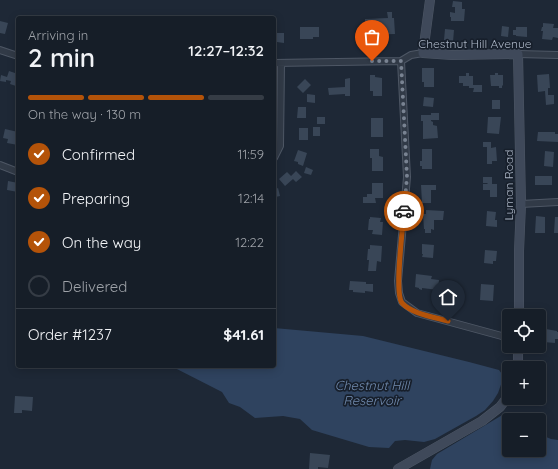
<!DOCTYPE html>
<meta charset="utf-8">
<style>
:root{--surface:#161e28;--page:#1f2730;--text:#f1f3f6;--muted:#9ea2a8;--line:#353c45;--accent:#b45309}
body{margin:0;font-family:Quicksand,sans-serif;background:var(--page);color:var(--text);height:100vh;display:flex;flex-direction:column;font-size:15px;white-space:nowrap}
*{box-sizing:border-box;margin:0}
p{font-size:13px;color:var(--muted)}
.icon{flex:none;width:22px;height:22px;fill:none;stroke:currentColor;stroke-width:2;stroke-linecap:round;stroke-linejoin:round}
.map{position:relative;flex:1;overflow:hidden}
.drawer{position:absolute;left:16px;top:16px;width:260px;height:352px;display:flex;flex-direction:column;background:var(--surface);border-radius:4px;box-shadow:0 2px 10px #0003,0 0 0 1px var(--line)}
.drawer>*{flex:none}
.controls{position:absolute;left:502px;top:309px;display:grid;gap:8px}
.controls a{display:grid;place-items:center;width:44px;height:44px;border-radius:4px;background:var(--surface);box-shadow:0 2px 10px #0003,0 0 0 1px var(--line);font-size:20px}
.pin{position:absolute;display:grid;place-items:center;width:34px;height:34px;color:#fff;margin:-41px -17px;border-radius:50% 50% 50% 0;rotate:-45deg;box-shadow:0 0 4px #0007}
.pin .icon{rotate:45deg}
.courier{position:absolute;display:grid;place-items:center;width:40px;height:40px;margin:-20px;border:3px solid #b45309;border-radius:50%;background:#fff;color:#222;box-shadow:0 1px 5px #0007}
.head em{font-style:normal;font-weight:600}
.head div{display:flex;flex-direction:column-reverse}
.head{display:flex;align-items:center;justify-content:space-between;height:68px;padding:0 12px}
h1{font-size:26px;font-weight:600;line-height:30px}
.bar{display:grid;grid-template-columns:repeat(4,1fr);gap:6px 4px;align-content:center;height:48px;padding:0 12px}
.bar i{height:5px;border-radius:3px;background:var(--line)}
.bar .active{background:var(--accent)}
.bar p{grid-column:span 4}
.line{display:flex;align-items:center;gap:10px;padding:0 12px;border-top:1px solid var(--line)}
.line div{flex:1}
ol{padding:0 12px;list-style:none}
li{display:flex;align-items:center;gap:12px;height:44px}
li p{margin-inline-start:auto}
li .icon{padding:4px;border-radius:50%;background:var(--accent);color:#fff;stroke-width:4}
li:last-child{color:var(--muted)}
li i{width:22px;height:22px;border:2px solid var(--line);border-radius:50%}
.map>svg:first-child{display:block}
.water{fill:#2f435f}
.building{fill:#394657}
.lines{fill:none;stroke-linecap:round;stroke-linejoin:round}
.street-casing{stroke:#4e5765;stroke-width:8}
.secondary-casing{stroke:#4e5765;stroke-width:10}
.street{stroke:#313a47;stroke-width:6}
.secondary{stroke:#3f495a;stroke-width:9}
.done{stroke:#798392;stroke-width:4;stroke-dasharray:0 7.2}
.route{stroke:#b45309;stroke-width:5}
.labels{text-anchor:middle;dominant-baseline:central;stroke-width:3.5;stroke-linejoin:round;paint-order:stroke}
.street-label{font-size:12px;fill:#aab4c4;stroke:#171f2b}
.water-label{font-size:13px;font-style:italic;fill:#718baf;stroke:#171f2b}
</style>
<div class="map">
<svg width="558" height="469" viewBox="0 0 558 469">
<rect width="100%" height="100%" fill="#1e2836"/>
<path class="water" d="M274,328L363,336L469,362L499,370L502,374L503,379L498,393L493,401L485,410L476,416L435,439L424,442L405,440L395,441L389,448L369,447L312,430L300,419L283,416L255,418L240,407L229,403L222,392L171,366H274Z
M504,414L510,417L513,420H509V450H539V434L551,439L558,440V469H430L432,460L437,454Z"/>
<path class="building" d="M453,1L462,2V9H465L464,21H451V17H450V12L455,13V7H452Z
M387,12H392V18H394L395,34L363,35V28H365V19L388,18Z
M0,21L8,23L5,34L0,33Z
M543,23L554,24L553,28H558V38L553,37L552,40L542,39L543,31H541L542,27H543Z
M502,26L509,27L508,37L501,36Z
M300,27H319V37H313V39H300Z
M516,27H527V37L516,36V35H513V30H516Z
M445,29L454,30L453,42H447V40H444Z
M274,33H284V43L277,42V40H274Z
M422,68H434V87H424V82H422Z
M9,71L18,74V81L16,86L10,84L11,81L6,80V82L0,81L1,75L7,77Z
M466,73H469V76H473V85H482V92H473L474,88H469V86H463V83H459V76H466Z
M495,73H498V75H503V85L502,86V88H499V86H491L490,75H495Z
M549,74L550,88H548V95H554V104L546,105L545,91L538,92L537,75Z
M370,75H375V77L382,78V96H373V91H370Z
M350,78V96H345V94L329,95L328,88L345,87V79Z
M305,79L311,85L303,93L297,87Z
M307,94L315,95V103L307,102Z
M424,97L434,98L433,107L423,106Z
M492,100H500V109H492Z
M298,107H306V118H297Z
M431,113H439V120H431V121L433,122V125L437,126L438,138L423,139V121H421V115H431Z
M317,117H325V124H317Z
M488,117H501L499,134L487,133Z
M371,118H383V137H371Z
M313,127H320V136H313Z
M299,128H308V140H299Z
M5,129L18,132L17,136H18V145L7,143L8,139L3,138Z
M538,132H555V134H558V142L537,141Z
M483,142H491V148L496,147L497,161H492V164H487V147H483Z
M370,149H379V156L383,157V171H372V158H370Z
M422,149H432V169H422V166H420V161H422Z
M298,150L307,153L303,166L298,164V162L294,161Z
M545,151L554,152L553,167L544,166Z
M306,167L313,170L311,175L304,173Z
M296,171L302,177L296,182L293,179L285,186L279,179L287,172L291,176Z
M535,176H552V185H535Z
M483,177H492V184H497V197H490V190H483V184H488L487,183H483Z
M8,181L18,183V192L7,190Z
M372,183H383V198H375L376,203H363V197H367V194H372Z
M421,185H436V190H431V203H422Z
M278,188L280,196L275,197L274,190Z
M426,210L444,211L443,220H434V230L431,229V233H425V229H424L423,214H426Z
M487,211L496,212L495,220H497V227L486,226Z
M536,216L545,217V233H535Z
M370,217L381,218L380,222H383L382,235L372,234L373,230H368L369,219H370Z
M555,217H558V233H554Z
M422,244L434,245L433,258L422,257L423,254H422Z
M370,245L382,246L381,262L377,261L376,271H368L369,260H367L368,249H370Z
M485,250L497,251L496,261H493V264L484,263Z
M416,274L432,276L431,279L439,280L438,290L422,288V290L419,289V288L415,287Z
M350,281L366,282V284H373V292L365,291V293L353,292V290H349Z
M481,284L494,285L493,301L480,300Z
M546,329L557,331V332H558V339H555V343L544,342Z
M15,396L33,397L32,411L22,410V413H14Z
M310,453L330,455L328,468L318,467V469H309Z"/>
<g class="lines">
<g class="street-casing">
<path id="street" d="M0,50L18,56
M518,54L558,55
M401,61L407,177L398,281L399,293L402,302L417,313L509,338
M274,63L401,61L411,55L423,53
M274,158L280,146L281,63
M0,165L18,172
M521,204L558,202"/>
</g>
<g class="secondary-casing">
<path id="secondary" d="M430,0L423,53L452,55L518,54L521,204L519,251V316
M518,368V346
M398,469L482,421L500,407L509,395"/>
</g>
<use href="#street" class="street"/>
<use href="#secondary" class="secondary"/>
</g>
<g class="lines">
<path class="done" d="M372,61H401L407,177L404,211"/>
<path class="route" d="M404,211C403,228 394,293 402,303C412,314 434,317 448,321"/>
</g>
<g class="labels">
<g class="street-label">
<text x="475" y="43">Chestnut Hill Avenue</text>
<text transform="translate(508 185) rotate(-90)">Lyman Road</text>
</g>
<g class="water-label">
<text x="372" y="385">Chestnut Hill<tspan x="372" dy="15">Reservoir</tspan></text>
</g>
</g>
</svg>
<div class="controls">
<a><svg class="icon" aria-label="locate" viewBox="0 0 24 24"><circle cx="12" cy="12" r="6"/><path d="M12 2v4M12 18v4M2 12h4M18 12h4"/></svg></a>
<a>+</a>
<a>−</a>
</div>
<div class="pin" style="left:372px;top:61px;background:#ea580c"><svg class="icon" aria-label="bag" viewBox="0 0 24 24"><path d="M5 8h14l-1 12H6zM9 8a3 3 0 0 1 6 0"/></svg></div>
<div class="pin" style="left:448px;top:321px;background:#1f2937"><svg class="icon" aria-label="home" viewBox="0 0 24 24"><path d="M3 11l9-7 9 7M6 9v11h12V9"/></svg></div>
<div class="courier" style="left:404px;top:211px"><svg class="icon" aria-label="car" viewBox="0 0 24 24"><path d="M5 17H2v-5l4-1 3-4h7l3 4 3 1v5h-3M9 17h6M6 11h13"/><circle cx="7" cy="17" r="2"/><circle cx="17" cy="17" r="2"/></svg></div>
<section class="drawer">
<div class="head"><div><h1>2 min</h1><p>Arriving in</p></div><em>12:27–12:32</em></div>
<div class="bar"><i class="active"></i><i class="active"></i><i class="active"></i><i></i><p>On the way · 130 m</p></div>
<ol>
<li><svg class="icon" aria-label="check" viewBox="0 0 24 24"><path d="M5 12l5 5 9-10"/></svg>Confirmed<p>11:59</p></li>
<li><svg class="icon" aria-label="check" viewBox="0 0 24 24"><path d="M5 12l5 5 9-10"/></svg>Preparing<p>12:14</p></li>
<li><svg class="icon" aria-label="check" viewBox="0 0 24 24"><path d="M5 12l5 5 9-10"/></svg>On the way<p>12:22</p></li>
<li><i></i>Delivered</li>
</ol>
<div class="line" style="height:52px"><div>Order #1237</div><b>$41.61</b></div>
</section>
</div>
